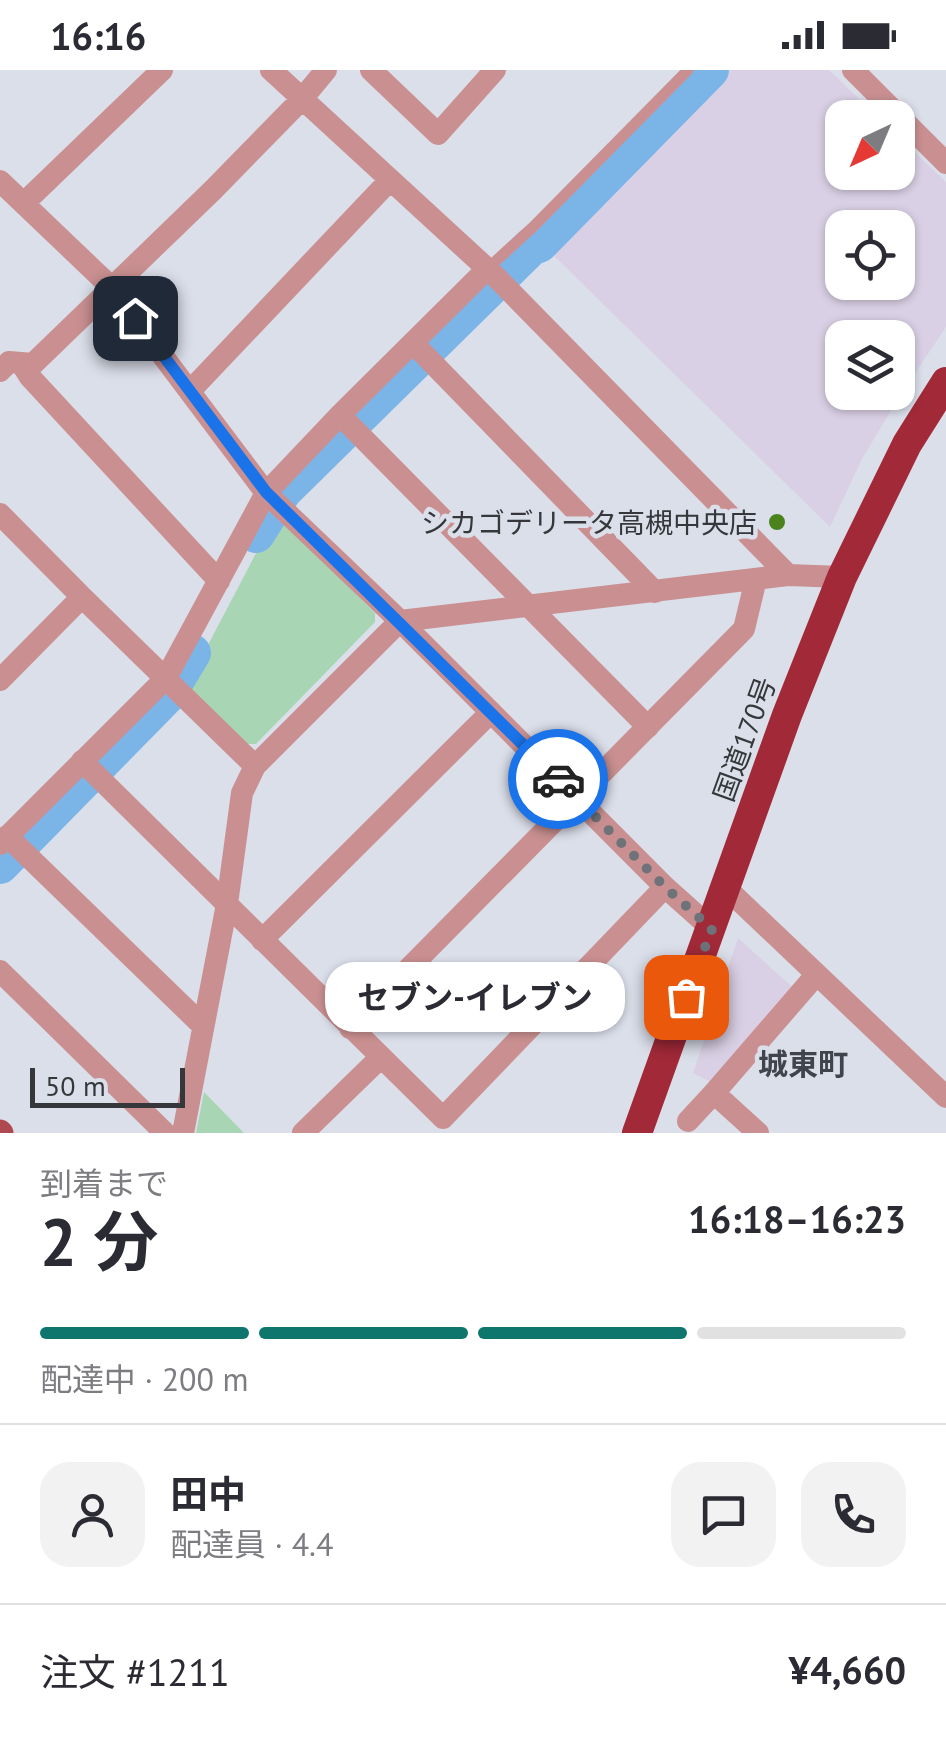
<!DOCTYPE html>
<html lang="ja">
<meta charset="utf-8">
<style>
:root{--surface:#fff;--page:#f2f2f3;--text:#2b2b33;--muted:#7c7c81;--line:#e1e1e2;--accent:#0f766e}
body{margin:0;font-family:"PT Sans","Noto Sans JP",sans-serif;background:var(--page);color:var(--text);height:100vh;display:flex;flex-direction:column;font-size:38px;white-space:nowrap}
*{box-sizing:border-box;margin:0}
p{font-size:32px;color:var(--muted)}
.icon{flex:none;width:55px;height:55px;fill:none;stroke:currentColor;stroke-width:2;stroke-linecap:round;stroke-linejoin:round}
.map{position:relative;height:1063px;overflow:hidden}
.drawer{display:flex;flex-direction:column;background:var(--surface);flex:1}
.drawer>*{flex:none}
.needle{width:65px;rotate:224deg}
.buttons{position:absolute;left:825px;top:30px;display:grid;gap:20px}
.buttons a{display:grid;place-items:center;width:90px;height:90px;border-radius:20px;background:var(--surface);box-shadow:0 2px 8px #0004;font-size:50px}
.scale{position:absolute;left:30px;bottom:25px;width:155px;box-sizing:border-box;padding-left:10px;border:5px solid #35373b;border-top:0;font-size:28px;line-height:35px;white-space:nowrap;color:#35373b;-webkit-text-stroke:8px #dbdfea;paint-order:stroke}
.pin{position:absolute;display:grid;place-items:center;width:85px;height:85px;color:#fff;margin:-42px;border-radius:20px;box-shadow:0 5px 15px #0006}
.courier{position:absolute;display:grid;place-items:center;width:100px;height:100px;margin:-50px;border:8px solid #1a73e8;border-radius:50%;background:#fff;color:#222;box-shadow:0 2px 12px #0007}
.bubble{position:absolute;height:70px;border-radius:30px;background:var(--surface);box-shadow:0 2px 8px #0004;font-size:32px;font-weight:700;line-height:70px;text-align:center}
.headline em{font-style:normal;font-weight:700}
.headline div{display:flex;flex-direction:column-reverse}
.headline{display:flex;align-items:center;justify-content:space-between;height:170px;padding:0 40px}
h1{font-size:65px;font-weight:700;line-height:75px}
.bar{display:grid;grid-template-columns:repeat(4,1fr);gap:15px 10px;align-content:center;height:120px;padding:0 40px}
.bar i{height:12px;border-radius:8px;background:var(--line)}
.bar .selected{background:var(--accent)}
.bar p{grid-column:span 4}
.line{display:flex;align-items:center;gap:25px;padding:0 40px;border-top:2px solid var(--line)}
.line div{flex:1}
.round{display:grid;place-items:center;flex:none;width:105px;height:105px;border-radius:30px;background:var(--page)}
.status{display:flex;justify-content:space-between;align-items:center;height:70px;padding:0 50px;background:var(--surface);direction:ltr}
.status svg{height:28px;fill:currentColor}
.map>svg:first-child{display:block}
.commercial{fill:#dad0e5;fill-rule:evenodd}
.green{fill:#a8d6b4}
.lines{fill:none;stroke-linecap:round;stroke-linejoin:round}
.river{stroke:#7bb5e8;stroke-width:38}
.lane{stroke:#ca9091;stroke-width:11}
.street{stroke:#ca9091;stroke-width:22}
.primary{stroke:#ae4950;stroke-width:25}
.highway{stroke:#a12938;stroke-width:30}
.done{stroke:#6f7278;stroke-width:10;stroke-dasharray:0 18}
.route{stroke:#1a73e8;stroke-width:12}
.poi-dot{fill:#4a821c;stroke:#dbdfea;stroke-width:4}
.labels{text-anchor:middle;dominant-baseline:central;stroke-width:9;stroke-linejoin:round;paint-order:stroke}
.poi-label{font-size:28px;fill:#35373b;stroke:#dbdfea;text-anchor:end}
.street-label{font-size:28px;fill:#35373b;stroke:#dbdfea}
.neighbourhood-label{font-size:30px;font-weight:bold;fill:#40444c;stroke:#dbdfea}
</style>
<div class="status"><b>16:16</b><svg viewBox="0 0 49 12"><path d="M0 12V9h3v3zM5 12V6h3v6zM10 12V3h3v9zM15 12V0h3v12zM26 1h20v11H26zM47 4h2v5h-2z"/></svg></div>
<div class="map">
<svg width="946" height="1063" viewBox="0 0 946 1063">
<rect width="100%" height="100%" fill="#dbdfea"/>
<path class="commercial" d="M722,0H829L878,47L842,48V102H898V66L946,112V257L899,327L862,389L830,457L543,175ZM842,158H898V212H842ZM842,268H898V322H842Z
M738,868L799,923L715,1014L693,1003Z"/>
<path class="green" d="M276,445L375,543V552L256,674H246L187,615Z
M204,1022L244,1063H196Z"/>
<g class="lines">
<path class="river" d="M256,464L283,421L532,176L539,174L710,0
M0,795L166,626L192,583"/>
<path class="lane" d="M487,199L533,157L688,0"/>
<path class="street" d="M271,0L494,205L788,505
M371,0L438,64L495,0
M853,0L946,93
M0,111L111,217L266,423L400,551L665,817L712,859
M24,133L162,0
M414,274L655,522
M21,293L30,307L219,511
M0,301L9,292L33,294L213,120L302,29L326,0
M190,321L390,110
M340,345L648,657
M0,444L82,527L255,696
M0,610L82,527
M82,691L443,1048L665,817
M7,766L202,955
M0,774L166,608L266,423L340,345L487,199
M725,817L946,1027
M262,870L491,642
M0,901L165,1063
M350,958L744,559L756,509
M688,1051L714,1023
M183,1063L227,834L242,723L255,696L400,551L788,505L842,507
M303,1063L380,988
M758,1063L714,1023L816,905"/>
<path class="primary" d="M0,1062L1,1063"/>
<path class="highway" d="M637,1063L787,645L842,507L907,374L946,312"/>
</g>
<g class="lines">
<path class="done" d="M558,709L665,817L712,859L686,927"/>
<path class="route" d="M135,248L266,422L558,709"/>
</g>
<circle class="poi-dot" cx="777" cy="452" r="10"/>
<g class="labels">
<g class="poi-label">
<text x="757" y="452">シカゴデリータ高槻中央店</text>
</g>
<g class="street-label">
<text transform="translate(744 669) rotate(-70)">国道170号</text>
</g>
<g class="neighbourhood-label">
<text x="803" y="993">城東町</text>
</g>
</g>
</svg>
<div class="buttons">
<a><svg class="needle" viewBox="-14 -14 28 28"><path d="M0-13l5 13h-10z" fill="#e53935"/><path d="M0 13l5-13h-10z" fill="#7c7c81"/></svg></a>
<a><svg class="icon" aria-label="locate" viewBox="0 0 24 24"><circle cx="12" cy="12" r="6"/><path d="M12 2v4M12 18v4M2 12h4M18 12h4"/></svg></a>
<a><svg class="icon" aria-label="layers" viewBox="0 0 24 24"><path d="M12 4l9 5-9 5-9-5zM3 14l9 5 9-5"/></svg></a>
</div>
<div class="scale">50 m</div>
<div class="pin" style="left:686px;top:927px;background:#ea580c"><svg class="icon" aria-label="bag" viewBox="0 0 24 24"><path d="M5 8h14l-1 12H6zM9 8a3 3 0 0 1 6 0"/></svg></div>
<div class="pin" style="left:135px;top:248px;background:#1f2937"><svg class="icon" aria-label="home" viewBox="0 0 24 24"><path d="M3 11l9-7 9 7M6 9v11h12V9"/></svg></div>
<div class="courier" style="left:558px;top:709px"><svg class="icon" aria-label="car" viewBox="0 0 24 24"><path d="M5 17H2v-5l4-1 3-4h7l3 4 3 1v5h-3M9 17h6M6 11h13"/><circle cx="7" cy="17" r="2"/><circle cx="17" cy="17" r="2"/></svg></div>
<div class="bubble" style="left:325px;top:892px;width:300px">セブン-イレブン</div>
</div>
<section class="drawer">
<div class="headline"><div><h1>2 分</h1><p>到着まで</p></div><em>16:18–16:23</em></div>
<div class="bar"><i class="selected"></i><i class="selected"></i><i class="selected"></i><i></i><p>配達中 · 200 m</p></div>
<div class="line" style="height:180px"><a class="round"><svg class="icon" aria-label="person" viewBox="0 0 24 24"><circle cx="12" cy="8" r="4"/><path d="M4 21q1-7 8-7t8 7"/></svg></a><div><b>田中</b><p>配達員 · 4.4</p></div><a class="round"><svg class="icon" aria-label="chat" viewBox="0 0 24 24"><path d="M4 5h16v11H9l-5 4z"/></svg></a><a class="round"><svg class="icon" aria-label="phone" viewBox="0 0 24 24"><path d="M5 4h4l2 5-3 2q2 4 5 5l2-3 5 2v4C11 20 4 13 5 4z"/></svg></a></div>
<div class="line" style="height:130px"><div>注文 #1211</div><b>¥4,660</b></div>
</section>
